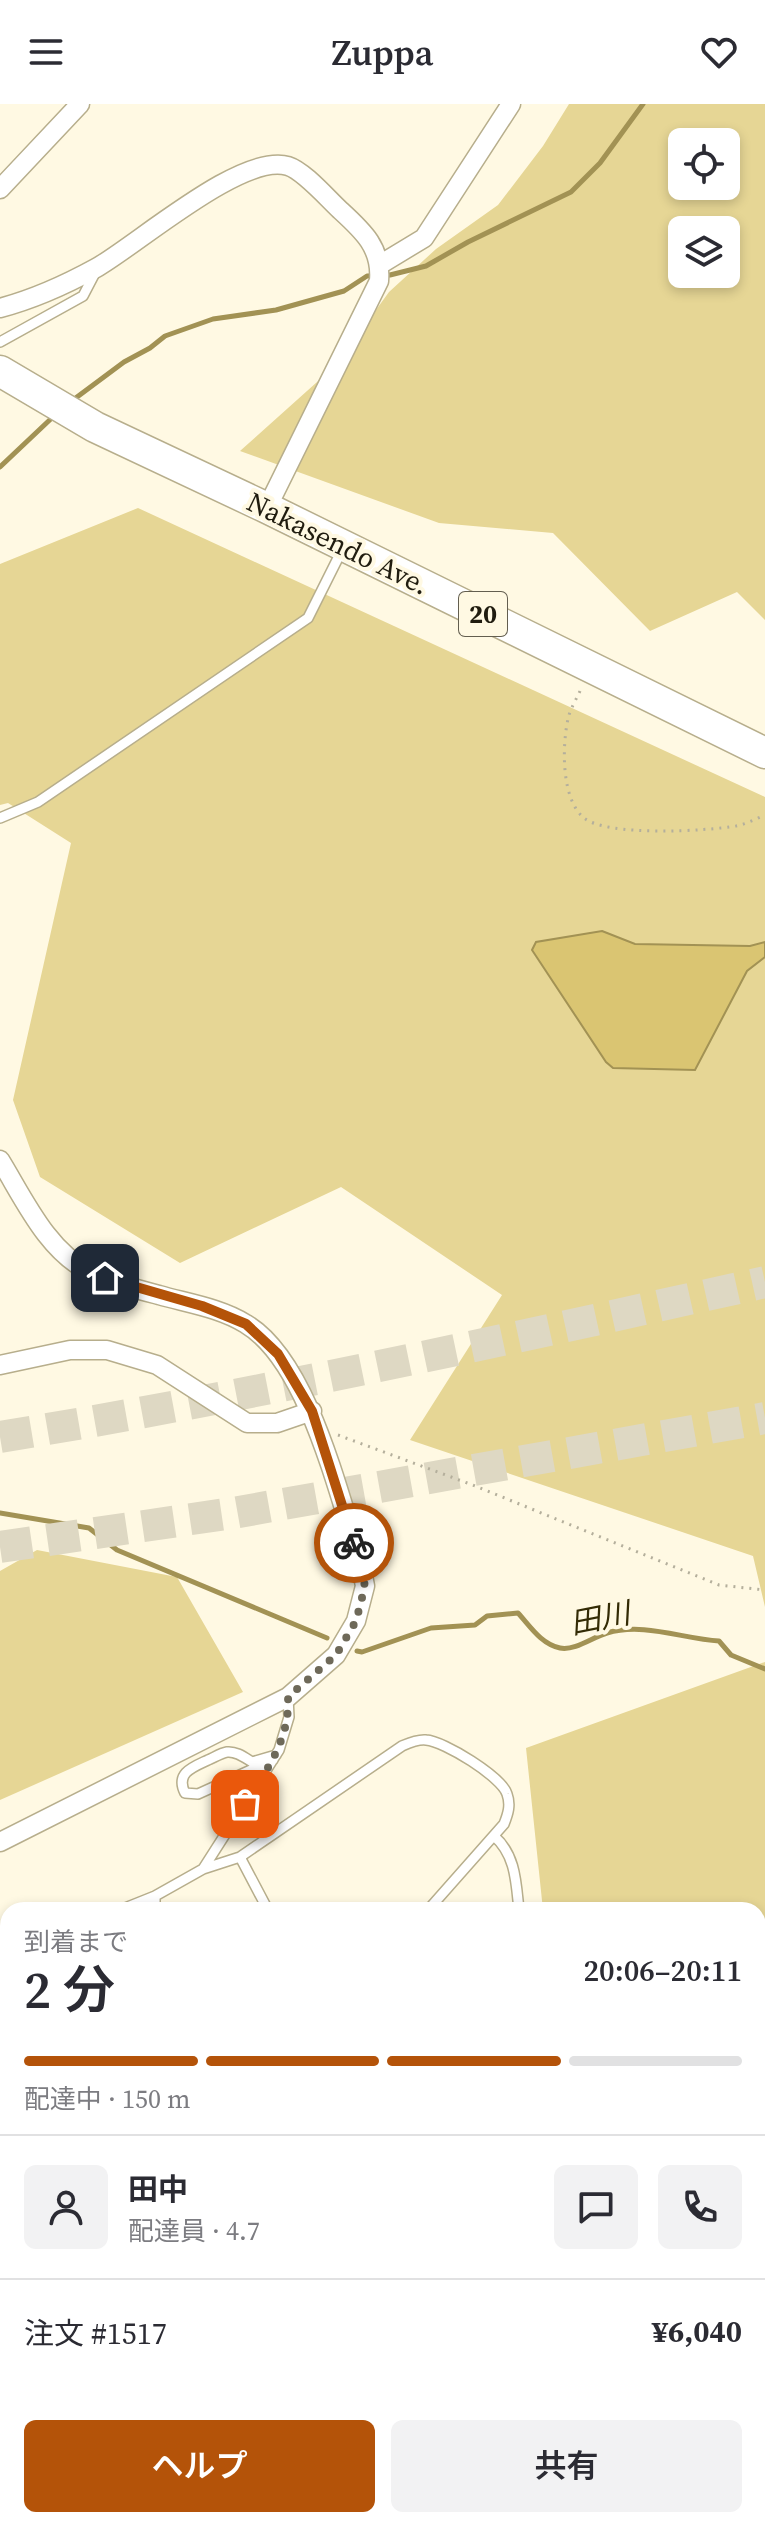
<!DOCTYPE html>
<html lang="ja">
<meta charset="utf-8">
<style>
:root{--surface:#fff;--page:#f2f2f3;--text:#2b2b33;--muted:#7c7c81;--line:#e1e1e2;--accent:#b45309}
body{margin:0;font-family:"Source Serif 4","Noto Sans JP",serif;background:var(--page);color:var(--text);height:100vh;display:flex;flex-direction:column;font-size:30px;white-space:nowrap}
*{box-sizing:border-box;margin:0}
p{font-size:26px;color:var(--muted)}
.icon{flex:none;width:44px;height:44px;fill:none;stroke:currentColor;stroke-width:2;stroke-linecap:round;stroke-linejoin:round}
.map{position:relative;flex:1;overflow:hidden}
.panel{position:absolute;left:0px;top:1798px;width:766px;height:626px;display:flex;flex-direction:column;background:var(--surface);border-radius:24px 24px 0 0;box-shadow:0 4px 12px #0003}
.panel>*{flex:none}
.controls{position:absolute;left:668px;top:24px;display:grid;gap:16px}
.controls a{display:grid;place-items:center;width:72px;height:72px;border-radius:12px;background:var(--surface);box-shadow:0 4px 12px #0003;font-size:40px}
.pin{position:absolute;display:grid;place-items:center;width:68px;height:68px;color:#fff;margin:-34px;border-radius:16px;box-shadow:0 4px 12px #0006}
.courier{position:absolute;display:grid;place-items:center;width:80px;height:80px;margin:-40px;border:6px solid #b45309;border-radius:50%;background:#fff;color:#222;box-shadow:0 2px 10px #0007}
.overview em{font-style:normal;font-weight:600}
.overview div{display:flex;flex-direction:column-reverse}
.overview{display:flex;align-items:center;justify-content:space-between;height:136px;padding:0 24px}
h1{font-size:52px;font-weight:600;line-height:60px}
.bar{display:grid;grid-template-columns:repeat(4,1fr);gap:12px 8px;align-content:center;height:96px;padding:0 24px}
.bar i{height:10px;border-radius:6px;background:var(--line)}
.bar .selected{background:var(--accent)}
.bar p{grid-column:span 4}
.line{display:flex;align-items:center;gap:20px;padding:0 24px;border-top:2px solid var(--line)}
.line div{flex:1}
.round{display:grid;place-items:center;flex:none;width:84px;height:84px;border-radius:12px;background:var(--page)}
.primary-button{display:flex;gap:16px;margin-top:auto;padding:16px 24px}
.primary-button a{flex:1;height:92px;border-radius:12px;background:var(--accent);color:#fff;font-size:32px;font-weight:600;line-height:92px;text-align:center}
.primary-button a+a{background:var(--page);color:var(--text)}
header{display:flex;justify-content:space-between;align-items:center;height:104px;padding:0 24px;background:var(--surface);font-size:36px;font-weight:600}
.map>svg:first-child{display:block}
.green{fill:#e6d695;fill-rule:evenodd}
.water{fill:#dac572;stroke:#a29254;stroke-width:2}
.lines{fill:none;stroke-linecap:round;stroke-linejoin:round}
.stream{stroke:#a29254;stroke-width:5}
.motorway-tunnel{stroke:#ded8c3;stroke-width:32;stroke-dasharray:32 16;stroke-linecap:butt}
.service-casing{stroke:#b7ae8c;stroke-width:12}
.minor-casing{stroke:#b7ae8c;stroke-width:21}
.trunk-casing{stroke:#b7ae8c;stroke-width:33}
.path{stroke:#b4af9c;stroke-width:3;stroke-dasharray:2 6;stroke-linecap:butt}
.service{stroke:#fff;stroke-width:9}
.minor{stroke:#fff;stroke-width:18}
.trunk{stroke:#fff;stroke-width:30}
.done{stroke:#6e6959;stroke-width:8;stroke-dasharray:0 14.4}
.route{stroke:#b45309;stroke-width:10}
.labels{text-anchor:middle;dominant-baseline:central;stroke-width:8;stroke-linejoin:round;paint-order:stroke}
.shield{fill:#fff9e3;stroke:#635e4f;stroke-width:2}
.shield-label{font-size:26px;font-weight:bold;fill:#201c0f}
.street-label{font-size:28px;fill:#201c0f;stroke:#fff9e3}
.water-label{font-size:30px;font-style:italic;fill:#332b05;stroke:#fff9e3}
</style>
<header><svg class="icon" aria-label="menu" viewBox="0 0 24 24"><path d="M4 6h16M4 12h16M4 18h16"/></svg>Zuppa<svg class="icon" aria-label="heart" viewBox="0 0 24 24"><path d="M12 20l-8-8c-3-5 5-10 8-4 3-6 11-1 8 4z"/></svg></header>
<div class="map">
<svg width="765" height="2423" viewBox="0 0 765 2423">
<rect width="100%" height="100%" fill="#fff9e3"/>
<path class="green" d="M569,0H765V516L737,488L650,527L553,429L439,419L240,347L336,261L389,188L436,145L498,101L543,42ZM682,38H726V82H682ZM682,126H726V170H682Z
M138,404L765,693V1503L753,1452L410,1336L502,1191L341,1083L180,1159L40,1073L13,996L71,739L8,699L0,701V460Z
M37,1446L177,1473L243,1588L0,1696V1467Z
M765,1558V2423H0V2412H5L8,2408V2416H758V1806H543L526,1644Z"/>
<path class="water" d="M602,827L635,840L750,842L765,838V853L747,867L695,966L613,964L606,958L532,846L536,838Z"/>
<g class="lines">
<path class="stream" d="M73,296L124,258L150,244L165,232L213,215L276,206L344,187L367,172L390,171L426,162L468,138L571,88L600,59L643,0
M0,363L56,310
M0,1409L89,1424L117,1446L327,1534
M357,1547L362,1548L431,1524L475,1521L487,1512L518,1509C530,1522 541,1540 560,1544C575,1547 593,1533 607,1529C644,1518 683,1535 719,1537L731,1551L765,1565"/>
<path class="motorway-tunnel" d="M0,1333C257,1291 511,1235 765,1178
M0,1443L233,1409L765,1314"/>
<g class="service-casing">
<path id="service" d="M0,238L83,192L95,169
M0,714L38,698L308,514L343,444
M273,1656L198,1690L185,1689C175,1669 193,1663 208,1656C213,1654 221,1649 227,1648C236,1647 244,1653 252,1658L276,1651
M494,1732C516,1751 516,1779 519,1806
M240,1753L268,1806
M203,1765L279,1646L289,1613L288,1593
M155,1792V1806
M120,1806L155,1792L203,1765L240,1753L402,1642C409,1639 418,1635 426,1636C444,1637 502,1673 507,1690C511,1701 508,1710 504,1720L428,1806
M1,1856L8,1873
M0,2090L8,2085
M0,2159H8
M0,2363L6,2371"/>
</g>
<g class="minor-casing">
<path id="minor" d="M0,85L80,0
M381,160L424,134L511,0
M0,204C34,195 65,181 96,164C137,141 242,48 288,62C304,67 327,94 340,106C363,127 382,144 379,177L267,404
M0,1056C24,1095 47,1147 90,1168C112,1179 136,1185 159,1191C187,1199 221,1204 246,1220C308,1257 338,1390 360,1456L365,1482L356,1517L336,1551L288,1593L0,1738
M0,1261L70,1246H107L157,1261L247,1319H277L312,1307"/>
</g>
<g class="trunk-casing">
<path id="trunk" d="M0,267L95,323L267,404L765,649"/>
</g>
<path class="path" d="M580,587C576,596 570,605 568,615C562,642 561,695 584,714C608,733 706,727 736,722C746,720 756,715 765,711
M338,1331L470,1380L719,1481L765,1486"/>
<use href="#service" class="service"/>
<use href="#minor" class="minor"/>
<use href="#trunk" class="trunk"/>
</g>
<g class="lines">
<path class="done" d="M245,1700C267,1665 290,1636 288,1593L336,1551L356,1517L365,1482L354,1439"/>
<path class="route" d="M105,1174L202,1202L246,1220L278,1250L312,1307L354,1439"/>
</g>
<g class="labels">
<rect class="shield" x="459" y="488" width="48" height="44" rx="6"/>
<g class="shield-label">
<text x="483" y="510">20</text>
</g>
<g class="street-label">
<text transform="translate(338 439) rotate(26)">Nakasendo Ave.</text>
</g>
<g class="water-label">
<text transform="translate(600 1514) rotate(-11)">田川</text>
</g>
</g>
</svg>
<div class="controls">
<a><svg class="icon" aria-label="locate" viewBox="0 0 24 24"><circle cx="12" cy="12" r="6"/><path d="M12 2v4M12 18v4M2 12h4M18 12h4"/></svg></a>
<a><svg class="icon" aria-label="layers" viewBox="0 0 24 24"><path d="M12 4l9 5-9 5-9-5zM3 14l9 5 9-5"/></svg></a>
</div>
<div class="pin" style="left:245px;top:1700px;background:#ea580c"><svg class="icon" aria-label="bag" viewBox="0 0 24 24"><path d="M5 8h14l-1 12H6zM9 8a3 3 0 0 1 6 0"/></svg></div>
<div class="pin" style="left:105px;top:1174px;background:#1f2937"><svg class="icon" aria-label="home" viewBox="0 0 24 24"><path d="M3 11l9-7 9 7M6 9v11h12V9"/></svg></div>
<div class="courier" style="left:354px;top:1439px"><svg class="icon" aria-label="bike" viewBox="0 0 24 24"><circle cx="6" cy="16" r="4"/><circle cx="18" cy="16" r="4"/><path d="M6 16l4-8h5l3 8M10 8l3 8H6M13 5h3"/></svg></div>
<section class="panel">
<div class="overview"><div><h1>2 分</h1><p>到着まで</p></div><em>20:06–20:11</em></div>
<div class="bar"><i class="selected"></i><i class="selected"></i><i class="selected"></i><i></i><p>配達中 · 150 m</p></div>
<div class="line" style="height:144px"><a class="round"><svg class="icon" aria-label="person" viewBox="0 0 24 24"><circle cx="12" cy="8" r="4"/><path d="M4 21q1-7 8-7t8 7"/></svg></a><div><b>田中</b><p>配達員 · 4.7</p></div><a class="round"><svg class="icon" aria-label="chat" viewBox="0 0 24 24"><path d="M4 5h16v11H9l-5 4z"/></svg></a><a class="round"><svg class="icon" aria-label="phone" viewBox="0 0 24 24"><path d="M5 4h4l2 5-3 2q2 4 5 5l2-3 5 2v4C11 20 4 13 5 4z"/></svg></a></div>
<div class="line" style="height:104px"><div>注文 #1517</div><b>¥6,040</b></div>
<div class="primary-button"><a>ヘルプ</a><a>共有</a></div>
</section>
</div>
